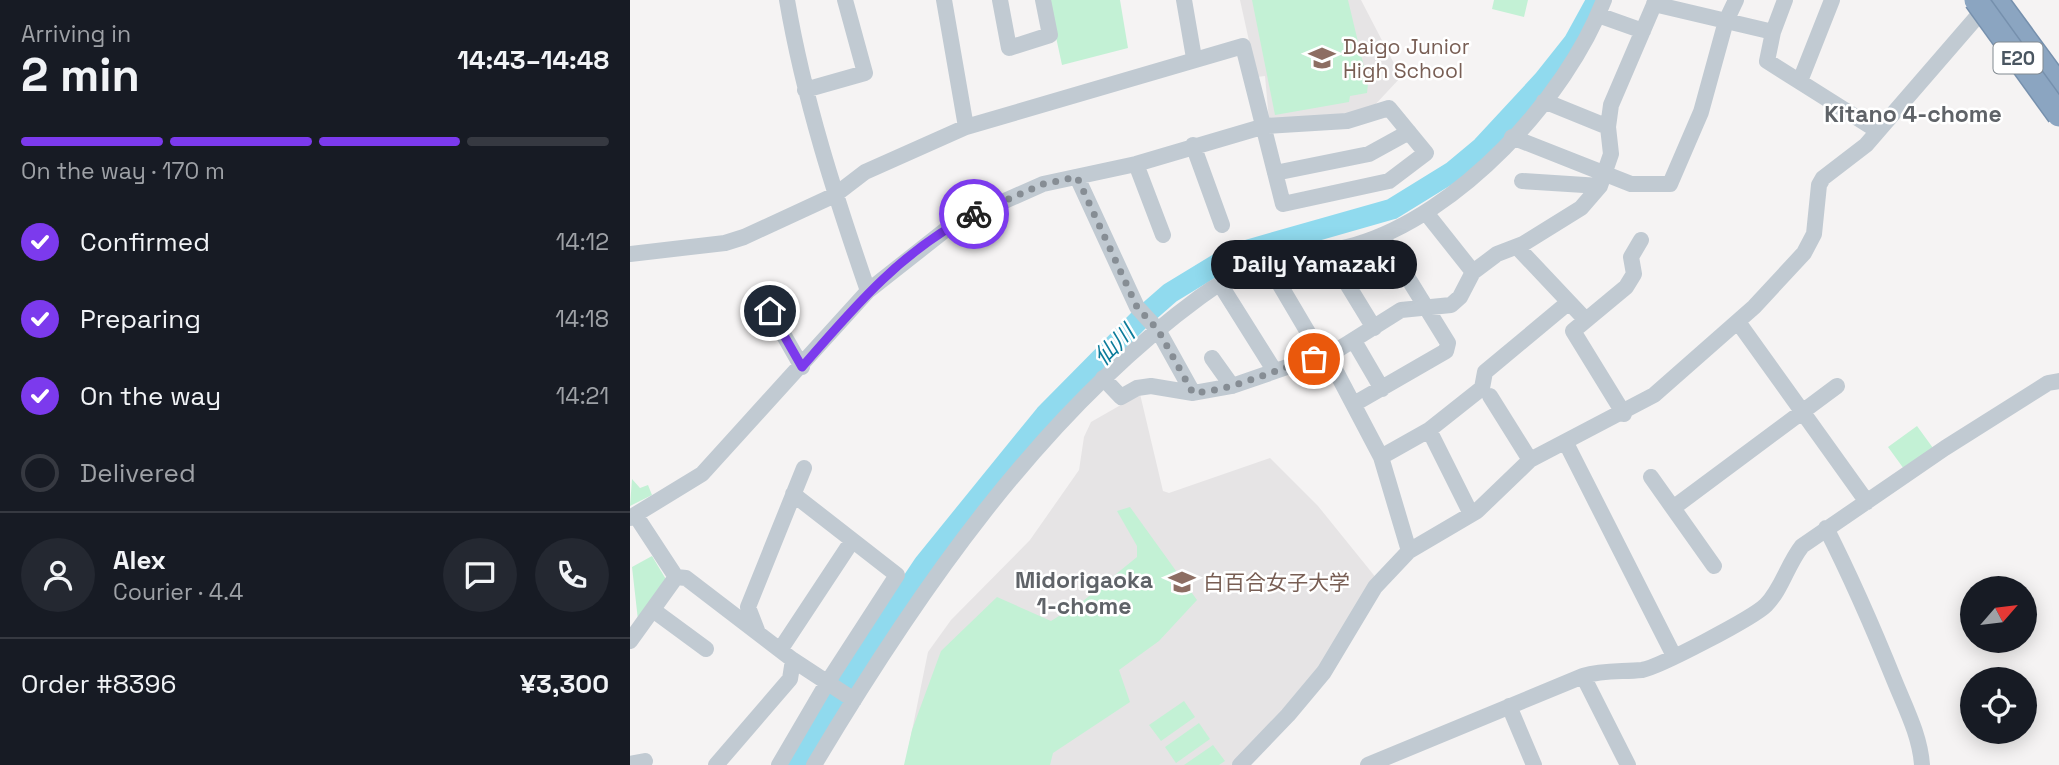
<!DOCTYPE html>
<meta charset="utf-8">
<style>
:root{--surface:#171b24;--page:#242831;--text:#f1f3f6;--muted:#9ea1a6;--line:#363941;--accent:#7c3aed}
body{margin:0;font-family:"Space Grotesk","Noto Sans JP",sans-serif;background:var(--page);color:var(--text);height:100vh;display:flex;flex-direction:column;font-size:26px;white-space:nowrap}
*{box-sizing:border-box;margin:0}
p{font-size:23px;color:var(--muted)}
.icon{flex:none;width:38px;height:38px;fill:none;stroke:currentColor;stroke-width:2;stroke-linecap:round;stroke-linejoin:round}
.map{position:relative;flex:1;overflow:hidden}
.sheet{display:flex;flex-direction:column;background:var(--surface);width:630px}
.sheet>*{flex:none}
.needle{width:46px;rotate:62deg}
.fabs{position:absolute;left:1330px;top:576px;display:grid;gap:14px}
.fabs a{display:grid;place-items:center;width:77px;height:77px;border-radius:50%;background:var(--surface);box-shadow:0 4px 18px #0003;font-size:35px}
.pin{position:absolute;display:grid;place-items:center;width:60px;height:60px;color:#fff;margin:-30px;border:4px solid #fff;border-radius:50%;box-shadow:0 2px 7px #0007}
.courier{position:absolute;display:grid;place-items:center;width:70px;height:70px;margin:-35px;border:5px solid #7c3aed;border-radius:50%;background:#fff;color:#222;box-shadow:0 2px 9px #0007}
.bubble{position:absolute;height:49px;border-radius:24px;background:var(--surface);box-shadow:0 4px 18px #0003;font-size:23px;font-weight:700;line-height:49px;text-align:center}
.summary em{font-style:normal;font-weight:700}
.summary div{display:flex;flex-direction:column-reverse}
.summary{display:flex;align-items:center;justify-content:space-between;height:119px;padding:0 21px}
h1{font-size:46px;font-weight:700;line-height:52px}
.bar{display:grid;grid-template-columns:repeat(4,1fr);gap:10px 7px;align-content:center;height:84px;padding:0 21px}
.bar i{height:9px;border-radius:5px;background:var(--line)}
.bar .current{background:var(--accent)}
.bar p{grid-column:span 4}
.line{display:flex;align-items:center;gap:18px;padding:0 21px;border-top:2px solid var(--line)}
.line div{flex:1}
.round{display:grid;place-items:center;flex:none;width:74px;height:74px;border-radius:37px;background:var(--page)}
ol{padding:0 21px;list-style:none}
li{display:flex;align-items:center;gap:21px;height:77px}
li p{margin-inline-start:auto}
li .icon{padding:7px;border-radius:50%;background:var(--accent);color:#fff;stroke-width:4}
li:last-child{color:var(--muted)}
li i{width:38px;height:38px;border:4px solid var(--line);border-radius:50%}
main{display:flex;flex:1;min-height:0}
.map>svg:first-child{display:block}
.education{fill:#e6e4e5}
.green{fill:#c3f1d5}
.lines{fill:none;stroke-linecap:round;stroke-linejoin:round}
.river{stroke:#90daee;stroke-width:21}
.highway-casing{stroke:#7690ad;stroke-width:26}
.minor{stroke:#c1cad2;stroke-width:16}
.highway{stroke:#8ba5c1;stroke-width:23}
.highway-bridge-casing{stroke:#7690ad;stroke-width:26;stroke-linecap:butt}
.highway-bridge{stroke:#8ba5c1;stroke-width:23}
.done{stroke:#868d94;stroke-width:7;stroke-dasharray:0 12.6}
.route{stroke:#7c3aed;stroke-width:9}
.labels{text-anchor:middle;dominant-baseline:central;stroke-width:5;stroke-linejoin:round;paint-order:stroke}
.shield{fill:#fff;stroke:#808990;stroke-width:2}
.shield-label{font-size:19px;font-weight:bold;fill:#4a5661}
.education-label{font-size:21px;fill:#785e54;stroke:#fff;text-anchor:start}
.neighbourhood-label{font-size:23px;font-weight:bold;fill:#5f6368;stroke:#fff}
.water-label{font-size:23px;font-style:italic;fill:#0c7c9b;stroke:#fff}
</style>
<main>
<section class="sheet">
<div class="summary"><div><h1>2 min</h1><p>Arriving in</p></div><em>14:43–14:48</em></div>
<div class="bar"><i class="current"></i><i class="current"></i><i class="current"></i><i></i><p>On the way · 170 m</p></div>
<ol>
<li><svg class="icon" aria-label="check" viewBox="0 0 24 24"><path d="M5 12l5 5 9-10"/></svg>Confirmed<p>14:12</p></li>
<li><svg class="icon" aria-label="check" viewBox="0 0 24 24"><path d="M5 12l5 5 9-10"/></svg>Preparing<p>14:18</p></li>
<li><svg class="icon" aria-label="check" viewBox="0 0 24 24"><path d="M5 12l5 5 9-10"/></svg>On the way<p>14:21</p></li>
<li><i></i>Delivered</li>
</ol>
<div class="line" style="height:126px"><a class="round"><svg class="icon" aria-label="person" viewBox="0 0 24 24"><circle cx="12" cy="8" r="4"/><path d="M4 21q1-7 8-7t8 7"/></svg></a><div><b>Alex</b><p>Courier · 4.4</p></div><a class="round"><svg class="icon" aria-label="chat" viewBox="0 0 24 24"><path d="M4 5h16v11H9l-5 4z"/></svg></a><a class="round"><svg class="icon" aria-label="phone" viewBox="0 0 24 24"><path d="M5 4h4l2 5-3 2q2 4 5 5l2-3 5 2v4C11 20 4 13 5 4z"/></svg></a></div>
<div class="line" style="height:91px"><div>Order #8396</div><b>¥3,300</b></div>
</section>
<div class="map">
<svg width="1429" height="765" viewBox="0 0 1429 765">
<rect width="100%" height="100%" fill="#f5f3f3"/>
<path class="education" d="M610,0H731L771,77L742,108L714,115L639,120L635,76L627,77Z
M510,394L533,491L539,493L640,458L688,506L747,579L692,667L603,765H275L298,652L321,620L400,540L449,470L454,437L461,422Z"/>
<path class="green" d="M418,0H490L498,48L432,65Z
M622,0H718L738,84L737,93L720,96L719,102L645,115Z
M864,0H898L894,17L862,9Z
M1287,426L1303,448L1274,469L1258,447Z
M2,479L10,488L18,485L22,495L0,506Z
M500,507L567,600L529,641L489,670L500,702L423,753L420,765H274L282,730L311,651L367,597L421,621L453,601L507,557V546L487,511Z
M22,556L37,581L8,620L2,567Z
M554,701L565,717L531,741L519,725Z
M569,723L580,739L546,763L535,747Z
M583,745L595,761L589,765H554Z"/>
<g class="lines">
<path class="river" d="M167,765L218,678L294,564L415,415L508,321L540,293L604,254L762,209L822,172L852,147L913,81L944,42L966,2"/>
<g class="highway-casing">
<path id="highway" d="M1366,0L1429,86"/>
</g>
<path class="minor" d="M157,0C174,100 205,195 238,291
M314,0L336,127
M370,0L379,48L420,35L413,0
M554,0L564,58
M1155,0L1143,32L1137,61L1248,131
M1024,4L1143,32
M968,15L1013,31
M1170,81L1202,0
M175,90L235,73L215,0
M914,101L978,127
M882,137L1001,184H1040L1071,112L1096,21L1106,0
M563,145L592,225
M506,164L533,235
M645,173L739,154L779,132
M447,177L507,307L528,330L563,393
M892,181L970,186
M797,214L843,272
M887,247L954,318
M697,251L744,328
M0,254L95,243L114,237L205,195L235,172L336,127L613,46L653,204L759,181L796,153L759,108L717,121L635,126L506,164L413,184L323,224L238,291L72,474L0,518
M637,263L686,346L701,362L751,457L779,551
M590,284L644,370
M129,292L172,367
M1108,322L1237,502
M724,341L752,389
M582,358L602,386
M473,378L491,397L507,388L521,386L563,393L602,386L709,349L771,310L821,305L830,297L843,272L867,254L893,244L951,208L970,186L981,154L978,127L981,105L1026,0
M860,396L900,460
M724,404L816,351L818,343L752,236
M994,414L943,331L996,287L1004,274L1001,257L1011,240
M799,430L841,514
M936,443L1044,656
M751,457L799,430L852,388L855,372L939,302
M1021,477L1084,566
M1043,508L1207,386
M6,516L46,577
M1196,528C1222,579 1244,630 1265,682C1276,709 1290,736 1292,765
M46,577L56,578L163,660L224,700
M23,610L76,649
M128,633L118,607L174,468
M0,641L46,577
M150,650L222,541
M953,676L998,765
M879,706L904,765
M0,764L15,761
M86,765L160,679L163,660
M149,765L197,683L267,575L163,494
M184,765C286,594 408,416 570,297C617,261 670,260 725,245C828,215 936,99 974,0
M610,765L658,715L694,672L745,587L779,551L847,511L900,460L1024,395L1124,307L1174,253L1184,234L1189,185L1193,178L1236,145L1358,4
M738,765L953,676C973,670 991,672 1012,670C1029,667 1123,618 1136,605C1152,589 1157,565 1172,546L1315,448L1418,383L1429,381"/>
<use href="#highway" class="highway"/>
<g class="highway-bridge-casing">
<path id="highway-bridge" d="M1346,0L1429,115"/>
</g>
<use href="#highway-bridge" class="highway-bridge"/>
</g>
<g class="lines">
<path class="done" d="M344,214L413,184L447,177L507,307L528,330L563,393C605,390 644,369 684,359"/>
<path class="route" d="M140,311L172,367C223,308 273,249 344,214"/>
</g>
<defs>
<g id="school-bare" transform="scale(2.1)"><path d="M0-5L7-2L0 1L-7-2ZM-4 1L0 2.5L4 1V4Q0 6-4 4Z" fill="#8d6e63" stroke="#fff" stroke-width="2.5" paint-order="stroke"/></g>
<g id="university-bare" transform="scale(2.1)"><path d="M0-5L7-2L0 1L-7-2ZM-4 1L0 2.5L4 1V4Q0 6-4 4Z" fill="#8d6e63" stroke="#fff" stroke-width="2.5" paint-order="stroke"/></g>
</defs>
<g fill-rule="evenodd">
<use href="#school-bare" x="692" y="58"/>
<use href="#university-bare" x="552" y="582"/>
</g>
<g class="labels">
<rect class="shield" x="1363.5" y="42.5" width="49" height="31" rx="5"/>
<g class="shield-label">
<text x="1388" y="58">E20</text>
</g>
<g class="education-label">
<text x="713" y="46">Daigo Junior<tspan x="713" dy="24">High School</tspan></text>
<text x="573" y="582">白百合女子大学</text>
</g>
<g class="neighbourhood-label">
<text x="1283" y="114">Kitano 4-chome</text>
<text x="454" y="580">Midorigaoka<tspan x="454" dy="26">1-chome</tspan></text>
</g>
<g class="water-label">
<text transform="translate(484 345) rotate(-45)">仙川</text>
</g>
</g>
</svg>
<div class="fabs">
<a><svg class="needle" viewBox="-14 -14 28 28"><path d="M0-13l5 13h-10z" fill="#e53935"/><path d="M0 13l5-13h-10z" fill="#9ea1a6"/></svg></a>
<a><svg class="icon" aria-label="locate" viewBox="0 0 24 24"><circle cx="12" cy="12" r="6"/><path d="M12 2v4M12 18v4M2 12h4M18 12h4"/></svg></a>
</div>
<div class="pin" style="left:684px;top:359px;background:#ea580c"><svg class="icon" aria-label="bag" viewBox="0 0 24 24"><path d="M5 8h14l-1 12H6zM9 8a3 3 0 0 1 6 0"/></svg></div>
<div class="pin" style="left:140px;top:311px;background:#1f2937"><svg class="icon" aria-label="home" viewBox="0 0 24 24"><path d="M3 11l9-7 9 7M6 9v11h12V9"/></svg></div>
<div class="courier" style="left:344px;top:214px"><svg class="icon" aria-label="bike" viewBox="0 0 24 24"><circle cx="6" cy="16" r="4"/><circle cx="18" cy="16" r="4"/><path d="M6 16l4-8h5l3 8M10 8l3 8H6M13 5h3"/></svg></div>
<div class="bubble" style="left:581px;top:240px;width:206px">Daily Yamazaki</div>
</div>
</main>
